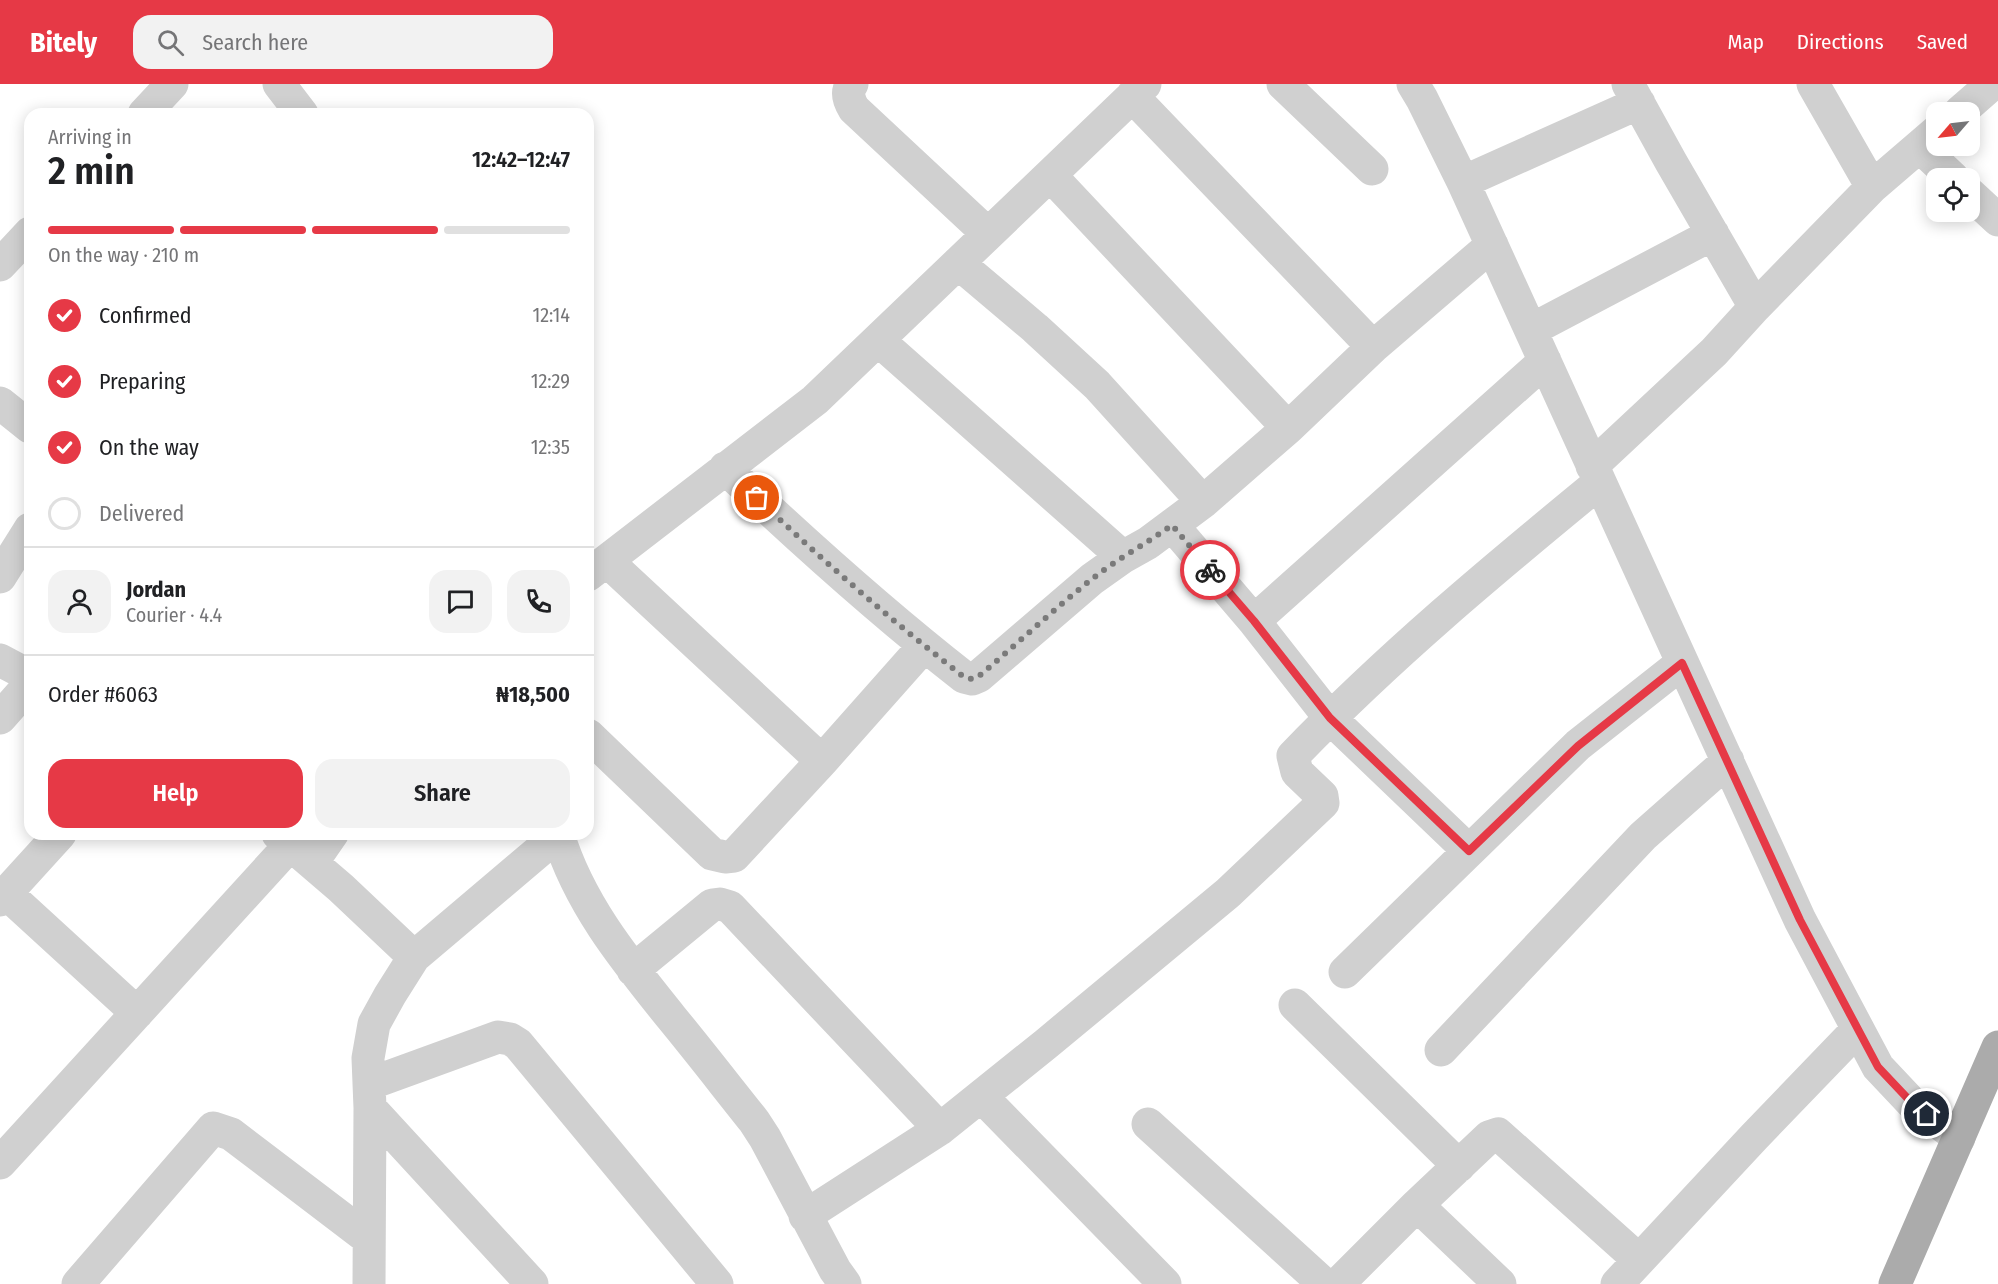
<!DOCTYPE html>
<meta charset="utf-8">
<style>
:root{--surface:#fff;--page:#f2f2f2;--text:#202124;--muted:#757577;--line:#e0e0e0;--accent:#e63946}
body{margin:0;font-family:"Fira Sans Condensed",sans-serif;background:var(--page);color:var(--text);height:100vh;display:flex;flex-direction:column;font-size:22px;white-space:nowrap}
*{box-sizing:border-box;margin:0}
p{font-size:20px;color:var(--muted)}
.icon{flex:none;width:33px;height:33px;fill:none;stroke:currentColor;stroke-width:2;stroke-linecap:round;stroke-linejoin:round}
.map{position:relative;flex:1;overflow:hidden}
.panel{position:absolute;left:24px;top:24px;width:570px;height:732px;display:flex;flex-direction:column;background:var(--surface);border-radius:18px;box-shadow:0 3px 15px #0003}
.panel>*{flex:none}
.needle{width:39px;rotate:242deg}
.fabs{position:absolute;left:1926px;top:18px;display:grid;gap:12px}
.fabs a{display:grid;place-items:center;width:54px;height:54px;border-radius:12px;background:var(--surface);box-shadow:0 3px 15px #0003;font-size:30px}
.pin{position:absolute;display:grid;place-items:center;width:51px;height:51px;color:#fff;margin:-26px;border:3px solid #fff;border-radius:50%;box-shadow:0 2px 6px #0007}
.courier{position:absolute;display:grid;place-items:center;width:60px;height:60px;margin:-30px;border:4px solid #e63946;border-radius:50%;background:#fff;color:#222;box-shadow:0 2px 8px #0007}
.summary em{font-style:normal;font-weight:600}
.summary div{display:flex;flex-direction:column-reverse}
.summary{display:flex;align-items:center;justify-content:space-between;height:102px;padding:0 24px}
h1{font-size:39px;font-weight:600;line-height:45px}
.bar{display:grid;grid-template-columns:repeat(4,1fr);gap:9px 6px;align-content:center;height:72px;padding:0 24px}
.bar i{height:8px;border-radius:4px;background:var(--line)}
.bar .active{background:var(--accent)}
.bar p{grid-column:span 4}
.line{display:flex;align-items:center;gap:15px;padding:0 24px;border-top:2px solid var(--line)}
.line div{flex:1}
.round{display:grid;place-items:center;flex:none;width:63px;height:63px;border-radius:18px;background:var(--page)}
ol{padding:0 24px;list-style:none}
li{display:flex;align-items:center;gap:18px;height:66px}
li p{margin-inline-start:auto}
li .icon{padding:6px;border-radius:50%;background:var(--accent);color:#fff;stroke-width:4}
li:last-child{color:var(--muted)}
li i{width:33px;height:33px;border:3px solid var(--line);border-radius:50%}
.action{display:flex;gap:12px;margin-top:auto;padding:12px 24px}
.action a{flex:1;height:69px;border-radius:18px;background:var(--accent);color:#fff;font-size:24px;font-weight:600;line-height:69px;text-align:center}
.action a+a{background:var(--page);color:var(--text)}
header{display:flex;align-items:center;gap:36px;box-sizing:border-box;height:84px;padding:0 30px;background:var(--accent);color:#fff}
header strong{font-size:28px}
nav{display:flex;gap:33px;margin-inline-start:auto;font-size:21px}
.search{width:420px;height:54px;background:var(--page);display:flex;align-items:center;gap:15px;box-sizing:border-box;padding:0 21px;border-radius:18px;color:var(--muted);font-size:22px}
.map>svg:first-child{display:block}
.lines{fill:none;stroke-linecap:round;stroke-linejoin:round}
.minor{stroke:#d0d0d0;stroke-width:33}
.major{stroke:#ababab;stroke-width:33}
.done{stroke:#7a7a7a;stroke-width:6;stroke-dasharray:0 10.8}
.route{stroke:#e63946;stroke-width:8}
</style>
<header>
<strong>Bitely</strong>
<div class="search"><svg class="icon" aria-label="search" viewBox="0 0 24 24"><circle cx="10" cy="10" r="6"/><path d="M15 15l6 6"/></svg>Search here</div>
<nav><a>Map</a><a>Directions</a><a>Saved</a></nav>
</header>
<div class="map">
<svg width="1998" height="1200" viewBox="0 0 1998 1200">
<rect width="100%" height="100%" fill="#fff"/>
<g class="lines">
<path class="minor" d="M279,0L302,30
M852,0C846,8 849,17 854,25L988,150
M1283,0L1372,85
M1413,0L1422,15L1463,98L1800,836L1878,983L1911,1018L1959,1054
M1628,0L1671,78L1755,223
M1813,0L1872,103
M1132,12L1373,263
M1960,28L1992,0
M144,30L172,0
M1920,63L1953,94
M1051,92L1288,344
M1463,98L1639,19
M1970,110L1998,136
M958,179L1035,244L1097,301L1203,418
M0,181L30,149
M1531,246L1713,150
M878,256L1123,473
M0,319L30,343
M1592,382L1714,268L1755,223L1872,103L1936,48
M725,384C802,457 881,528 964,593L972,595L979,592L1092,495L1123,473L1148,459L1203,418L1288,344L1373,263L1492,161
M1172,441L1254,537L1330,634L1469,767
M607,477L822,677
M588,491L815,316L1145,0
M0,493L30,445
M1254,537L1545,277
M0,576L30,592
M0,634L30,600
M588,651L712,770L725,773L734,772L822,677L924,562
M278,750L341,804L414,873
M558,750C579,820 626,877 671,933C699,967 726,1002 754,1037L765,1054L835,1186L845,1200
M312,779L332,750
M6,809L137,929
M0,816L60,750
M633,886L712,821L720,820L730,823L940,1045
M1345,888L1578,661L1682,579
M1295,921L1459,1082
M1441,966L1643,752L1728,677
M369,1000L498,953L510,955L518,960L717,1200
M981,1012L1165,1200
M370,1024L532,1200
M1148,1040L1324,1200
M0,1079L291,760
M1417,1121L1500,1200
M805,1132L940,1045L1046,960L1228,809L1323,719L1322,712L1297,688L1293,672C1388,573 1494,485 1600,398
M78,1200L213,1044L231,1050L369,1155
M369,1200L370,1024L368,974L374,940L390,911L414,873L558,751
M1338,1200L1417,1121L1489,1053L1498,1050L1639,1176
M1617,1200L1754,1053L1858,945"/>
<path class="major" d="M1895,1200L1998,963"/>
</g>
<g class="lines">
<path class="done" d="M757,414C823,477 892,537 964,593L972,595L979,592C1017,560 1053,526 1092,495C1117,475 1146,460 1172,441L1210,486"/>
<path class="route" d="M1210,486L1254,537L1330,634L1469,767L1578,662L1682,579L1800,836L1878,983L1911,1018L1927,1030"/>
</g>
</svg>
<div class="fabs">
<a><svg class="needle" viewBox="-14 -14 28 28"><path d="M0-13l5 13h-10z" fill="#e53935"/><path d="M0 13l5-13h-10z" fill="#757577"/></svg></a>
<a><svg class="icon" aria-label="locate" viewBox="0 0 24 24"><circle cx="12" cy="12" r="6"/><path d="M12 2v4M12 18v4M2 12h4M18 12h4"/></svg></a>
</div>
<div class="pin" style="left:757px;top:414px;background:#ea580c"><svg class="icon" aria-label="bag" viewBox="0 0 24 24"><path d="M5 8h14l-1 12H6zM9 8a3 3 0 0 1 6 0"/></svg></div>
<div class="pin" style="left:1927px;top:1030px;background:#1f2937"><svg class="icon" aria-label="home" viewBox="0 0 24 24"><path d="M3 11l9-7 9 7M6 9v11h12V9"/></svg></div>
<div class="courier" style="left:1210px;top:486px"><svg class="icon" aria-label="bike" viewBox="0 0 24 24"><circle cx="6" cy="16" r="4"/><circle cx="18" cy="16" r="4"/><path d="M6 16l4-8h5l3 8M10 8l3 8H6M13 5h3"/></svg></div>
<section class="panel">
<div class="summary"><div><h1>2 min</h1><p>Arriving in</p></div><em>12:42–12:47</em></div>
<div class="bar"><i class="active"></i><i class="active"></i><i class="active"></i><i></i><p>On the way · 210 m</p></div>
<ol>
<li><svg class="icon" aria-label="check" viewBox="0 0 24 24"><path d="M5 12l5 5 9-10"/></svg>Confirmed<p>12:14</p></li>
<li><svg class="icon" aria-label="check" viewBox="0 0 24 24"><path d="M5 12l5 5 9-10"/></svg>Preparing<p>12:29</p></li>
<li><svg class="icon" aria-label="check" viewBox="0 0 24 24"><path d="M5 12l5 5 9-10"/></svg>On the way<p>12:35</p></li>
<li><i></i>Delivered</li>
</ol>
<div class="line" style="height:108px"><a class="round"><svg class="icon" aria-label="person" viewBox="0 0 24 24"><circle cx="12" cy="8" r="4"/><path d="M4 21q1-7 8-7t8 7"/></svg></a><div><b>Jordan</b><p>Courier · 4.4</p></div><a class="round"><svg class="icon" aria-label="chat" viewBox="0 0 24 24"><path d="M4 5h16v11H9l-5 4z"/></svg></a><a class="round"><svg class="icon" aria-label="phone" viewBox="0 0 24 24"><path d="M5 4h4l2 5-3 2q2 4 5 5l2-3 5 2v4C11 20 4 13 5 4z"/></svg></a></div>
<div class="line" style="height:78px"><div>Order #6063</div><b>₦18,500</b></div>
<div class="action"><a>Help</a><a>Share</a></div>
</section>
</div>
